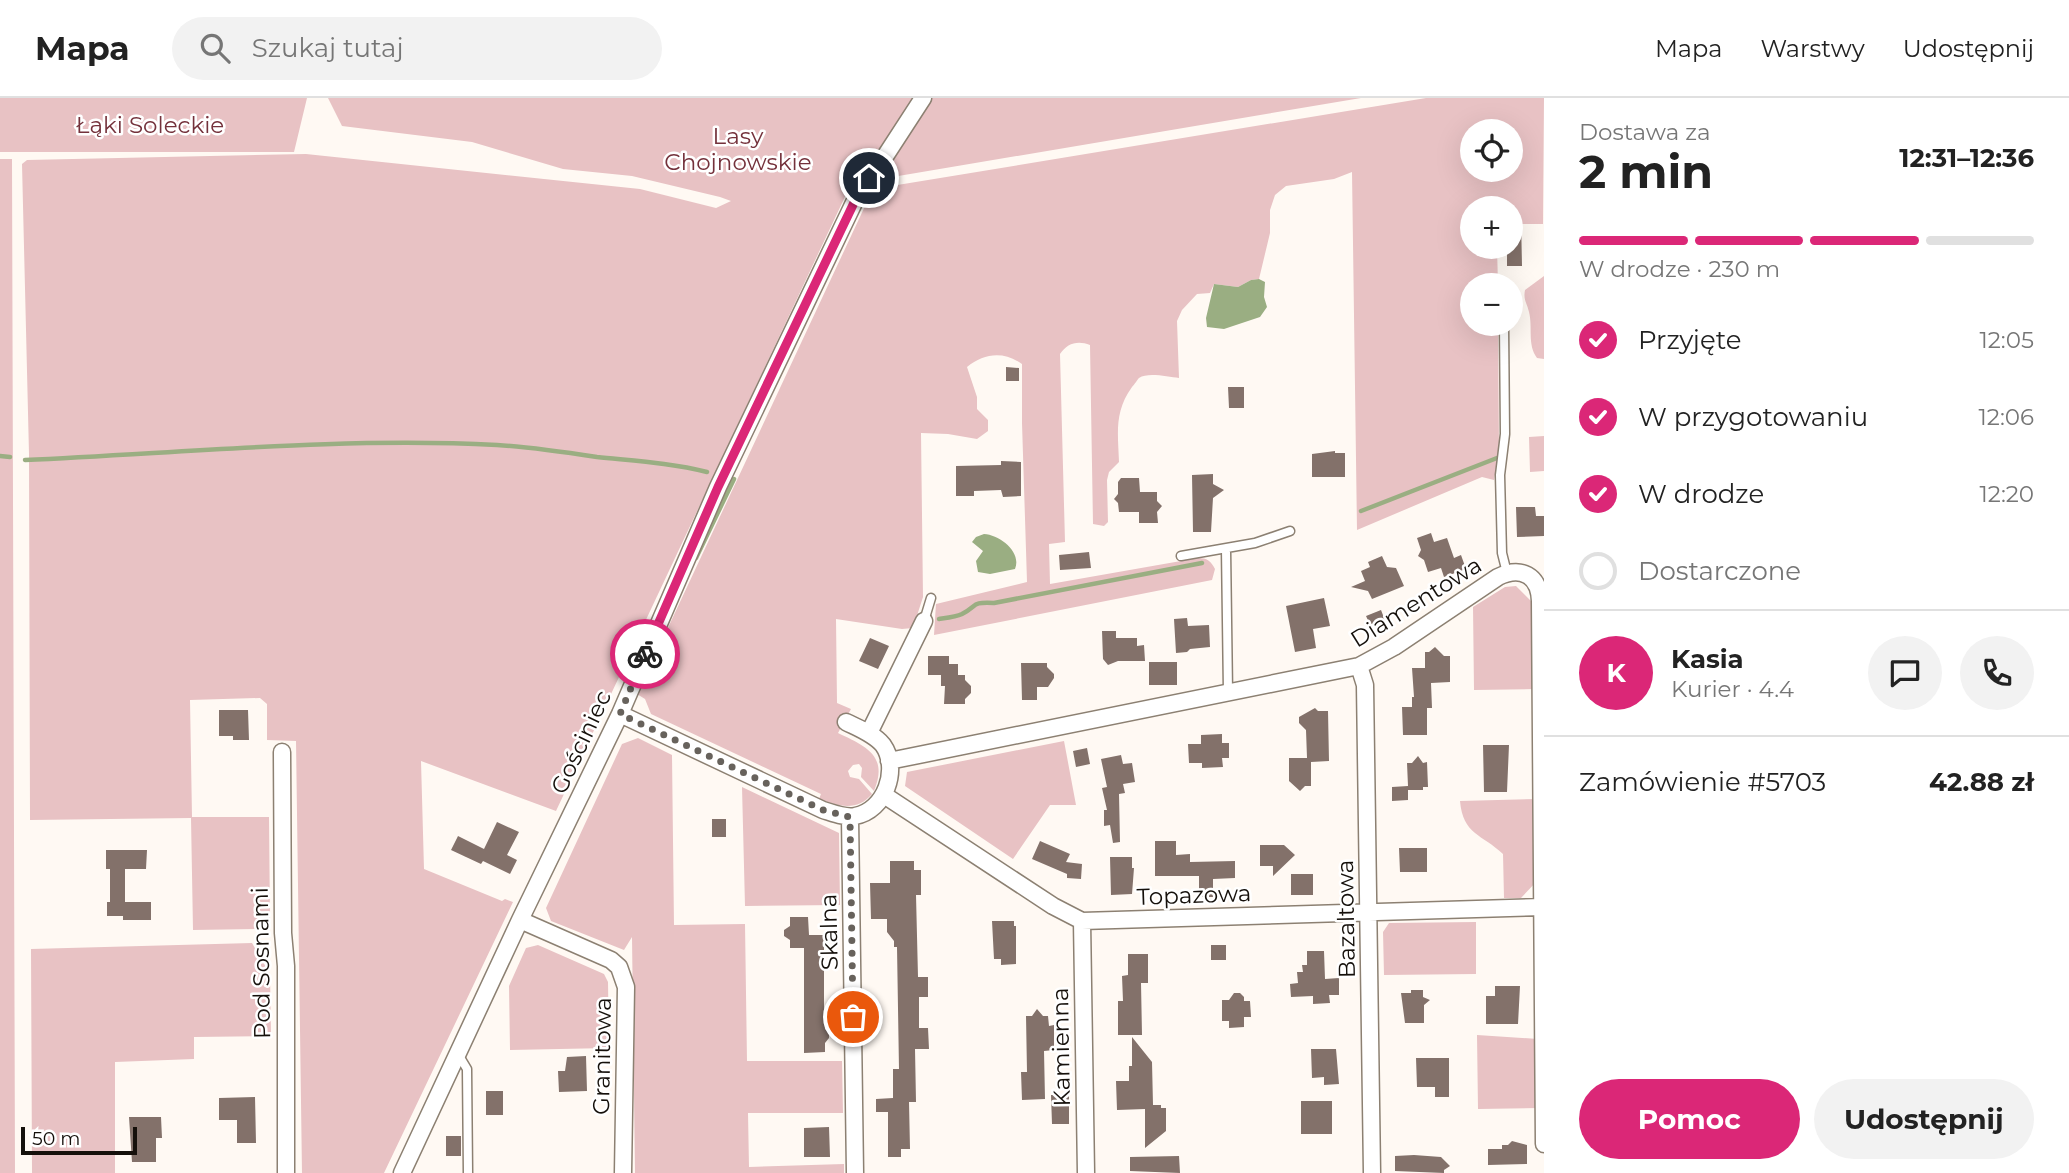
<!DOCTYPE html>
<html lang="pl">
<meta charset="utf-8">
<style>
:root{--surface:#fff;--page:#f2f2f2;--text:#222;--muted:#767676;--line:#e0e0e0;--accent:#db2777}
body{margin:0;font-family:Montserrat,sans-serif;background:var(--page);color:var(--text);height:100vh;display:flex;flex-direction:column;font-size:26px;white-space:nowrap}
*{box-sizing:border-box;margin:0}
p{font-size:23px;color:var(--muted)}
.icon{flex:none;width:38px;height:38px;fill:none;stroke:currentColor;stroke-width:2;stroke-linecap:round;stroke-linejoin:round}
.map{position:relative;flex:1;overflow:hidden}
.panel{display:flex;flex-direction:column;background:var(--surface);width:525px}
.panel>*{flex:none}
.buttons{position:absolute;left:1460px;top:21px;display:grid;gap:14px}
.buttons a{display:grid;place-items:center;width:63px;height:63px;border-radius:50%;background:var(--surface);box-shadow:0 7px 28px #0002;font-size:35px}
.scale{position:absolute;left:21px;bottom:18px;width:116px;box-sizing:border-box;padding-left:7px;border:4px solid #15100b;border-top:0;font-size:19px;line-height:24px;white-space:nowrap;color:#15100b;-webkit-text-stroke:5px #fff;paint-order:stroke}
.pin{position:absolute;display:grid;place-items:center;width:60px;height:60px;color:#fff;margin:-30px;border:4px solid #fff;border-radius:50%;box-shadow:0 2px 7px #0007}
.courier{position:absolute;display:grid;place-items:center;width:70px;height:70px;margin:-35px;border:5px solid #db2777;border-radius:50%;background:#fff;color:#222;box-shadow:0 2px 9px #0007}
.summary em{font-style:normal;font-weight:700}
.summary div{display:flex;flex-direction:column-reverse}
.summary{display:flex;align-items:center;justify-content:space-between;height:119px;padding:0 35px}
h1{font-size:46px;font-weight:700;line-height:52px}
.bar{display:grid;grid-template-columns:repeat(4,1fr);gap:10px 7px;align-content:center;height:84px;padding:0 35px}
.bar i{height:9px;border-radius:5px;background:var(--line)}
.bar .on{background:var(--accent)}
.bar p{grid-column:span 4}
.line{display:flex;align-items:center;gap:18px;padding:0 35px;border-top:2px solid var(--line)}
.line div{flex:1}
.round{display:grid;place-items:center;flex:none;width:74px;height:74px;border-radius:37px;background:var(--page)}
ol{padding:0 35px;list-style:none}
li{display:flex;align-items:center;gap:21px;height:77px}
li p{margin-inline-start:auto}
li .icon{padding:7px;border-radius:50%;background:var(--accent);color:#fff;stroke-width:4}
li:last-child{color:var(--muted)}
li i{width:38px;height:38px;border:4px solid var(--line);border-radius:50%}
.primary-button{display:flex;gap:14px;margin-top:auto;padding:14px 35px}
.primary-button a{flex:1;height:80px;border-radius:42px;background:var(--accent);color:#fff;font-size:28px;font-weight:700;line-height:80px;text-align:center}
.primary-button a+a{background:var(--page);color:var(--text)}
header{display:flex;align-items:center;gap:42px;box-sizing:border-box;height:98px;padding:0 35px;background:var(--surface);border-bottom:2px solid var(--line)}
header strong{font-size:33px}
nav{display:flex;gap:38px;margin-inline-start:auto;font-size:24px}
.search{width:490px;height:63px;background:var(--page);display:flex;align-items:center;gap:18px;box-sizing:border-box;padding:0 24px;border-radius:38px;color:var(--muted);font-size:26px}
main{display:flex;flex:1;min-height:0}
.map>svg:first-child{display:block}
.green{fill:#e8c2c4;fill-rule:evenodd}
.water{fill:#9aae82}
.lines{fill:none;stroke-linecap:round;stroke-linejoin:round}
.stream{stroke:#9aae82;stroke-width:4.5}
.building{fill:#83716a}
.lane-casing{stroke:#8c8072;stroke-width:11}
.street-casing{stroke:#8c8072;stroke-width:19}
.lane{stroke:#fff;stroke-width:8}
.street{stroke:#fff;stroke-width:16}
.done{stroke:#67625c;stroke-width:7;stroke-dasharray:0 12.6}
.route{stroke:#db2777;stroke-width:9}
.labels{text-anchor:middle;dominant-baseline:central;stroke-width:5;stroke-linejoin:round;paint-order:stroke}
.park-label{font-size:23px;fill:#74313b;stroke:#fff}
.street-label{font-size:23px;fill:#15100b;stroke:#fff}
</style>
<header>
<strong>Mapa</strong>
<div class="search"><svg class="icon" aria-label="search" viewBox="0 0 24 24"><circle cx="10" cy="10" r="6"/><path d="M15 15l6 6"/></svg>Szukaj tutaj</div>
<nav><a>Mapa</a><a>Warstwy</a><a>Udostępnij</a></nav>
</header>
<main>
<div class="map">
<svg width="1544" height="1075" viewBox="0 0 1544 1075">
<rect width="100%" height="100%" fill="#fff9f3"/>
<path class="green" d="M0,0H307L294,54H0Z
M328,0H1361L851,86L556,713L421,663L424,771L502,803L505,801L513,804L384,1075H302L296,643L267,642V606L260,600L190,602L192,719H269L270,823L263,831L193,832L191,720L30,722L29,356L22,66L27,62L306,56L640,91L716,110L731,103L720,99L632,78L563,71L472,44L342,28Z
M1426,0H1544L1543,126H1510V110H1472V149H1497L1498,187H1472V226H1498L1499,352L1494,382L1482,379L1357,432L1352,74L1334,81L1286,88L1275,97L1270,112V135L1259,181L1251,182L1238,189L1214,186L1210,195L1197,196L1182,212L1177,223L1179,280C1168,279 1148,274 1139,280C1138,281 1134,287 1132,289C1114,314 1118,335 1119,364L1109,374L1107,382L1108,424L1104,428L1093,426L1090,247C1078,242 1067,245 1060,256L1065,444L1049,446L1050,486L1198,460C1207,460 1211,463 1215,471L1212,482L934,537L936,506L1027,484L1022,325V266C1004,253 984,255 967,269L977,299V311L988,322V333L977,341L948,336L921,335L923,499L913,530L902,531L836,521L837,605L851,611L838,635C865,648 889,657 874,693L861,679L862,670L859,666L853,667L848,673L850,679L859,681L872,696C857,714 838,708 819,701L821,696L651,616L645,601L637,596L873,91ZM1472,33H1510V72H1472Z
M0,61H12L15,1075H0Z
M1544,178V261L1537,260C1527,246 1533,230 1529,214C1527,205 1523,202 1525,192Z
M1544,338V373L1530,374L1529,339Z
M1516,488L1533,505L1535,591L1474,592L1473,509L1505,489Z
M638,640L672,657L674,827L745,826L747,963H842L843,1015H748L749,1069L844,1066V1075H635L632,839L624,852L551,823L546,810L622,646Z
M1064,643L1076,707H1050L1013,761L905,688L907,674Z
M742,689L839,735L840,807L745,808Z
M1536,701V784L1521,800H1504L1503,756C1482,736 1463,737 1460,703Z
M1476,824V876L1384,877L1383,834L1389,825Z
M252,845L270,876L271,938L194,939V961L115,964V1075H32L31,851Z
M538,847L604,876L608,884L609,950L510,952L509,888L526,850Z
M1477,937L1538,941L1539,1010L1478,1011Z"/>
<path class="water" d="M1259,181L1265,184L1264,199L1267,209L1260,219L1224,231L1207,229L1206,220L1214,186L1238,189L1251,182Z
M984,436C1000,437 1022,454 1015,471L990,476L978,474L976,463L983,453L972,444L976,439Z"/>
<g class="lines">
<path class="stream" d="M0,358L10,359
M25,362C182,355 340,339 497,347C531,349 564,354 597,359C635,363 671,365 707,374
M1361,413L1497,360
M696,460L734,381
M939,521C946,520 956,519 962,516C979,507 970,504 994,505L1202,465"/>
</g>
<path class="building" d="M1510,120H1521L1522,168H1507V149H1510Z
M1006,269L1019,270V283H1006Z
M1228,289H1244V310H1229Z
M1335,353V355H1345V379H1312V356Z
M1001,363L1021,364V398L1003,399L1001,392L974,393V398H956V368L1001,367Z
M1213,376V386L1224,392L1213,400L1211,434H1193L1192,377Z
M1121,380H1139L1140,394H1157V403L1162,408L1157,414L1158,425H1139V414H1119L1118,405L1114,401L1118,396V384Z
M1516,409H1535L1536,418H1544V438L1517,439Z
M1431,435L1434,444L1447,440L1454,460L1461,457L1466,471L1444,479L1441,470L1428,474L1424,462L1418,458L1421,452L1417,440Z
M1089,454L1091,470L1060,472L1059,457Z
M1382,458L1387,469L1396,470L1404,488L1372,501L1368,493L1351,489L1365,483L1361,473L1370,469L1368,464Z
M1324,500L1330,528L1313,531L1316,550L1295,554L1286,508Z
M1381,512L1386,525L1372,531L1366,518Z
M1187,520L1188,528L1209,527L1210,549L1190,551L1187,554L1176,555L1174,521Z
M1102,533H1116V540H1137V548L1144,547L1145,563H1118L1108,567L1103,561Z
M870,540L889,548L878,571L859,563Z
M1435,549L1444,558H1450V584L1431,585L1432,610H1427V637H1403L1402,609H1412V599H1414L1412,570H1425V554H1429Z
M928,558H949V566H958V577H965V582L971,588V595L965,601V606H944L945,588H941V577H928Z
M1149,564H1177V587H1149Z
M1021,565H1047V569L1054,576V580L1048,589H1037V602H1022Z
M1315,610L1318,613H1328L1329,663L1311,664V688H1305L1300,693L1289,683V660H1307L1306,632L1299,625V619Z
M219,612H248L249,642H233V638H219Z
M1222,636V645H1229V660H1222L1223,669L1202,670V665H1189L1188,646H1201V637Z
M1483,647H1509L1507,694H1484Z
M1087,650L1090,666L1076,669L1073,653Z
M1121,657L1123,666L1132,665L1135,684L1123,686L1125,695L1119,696L1120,744L1113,745L1110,727L1104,728V712H1107L1102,690L1107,689L1101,661Z
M1418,658L1423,665L1427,664L1428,689H1423V692H1408V702L1392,703V689L1408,688L1407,665H1412Z
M712,721H726V739H712Z
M497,724L519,734L507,757L517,762L510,776L483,763L481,766L451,752L458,738L484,751Z
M1040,743L1070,756L1066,764L1082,766L1081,781L1067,780V776L1032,761Z
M1155,743H1176V757L1190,756V764L1235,763V780L1213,781V799H1199V778H1155Z
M1260,747H1284L1295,757L1273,778V768H1260Z
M1399,750H1427V774H1400Z
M106,752H147L146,771H125V804H151V822H123V818H107V804H110V771H106Z
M1110,759H1132V770H1134L1132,796L1111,797Z
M890,763H914V772H921V797H916L918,879H928V899H919V930H928L929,951H915L916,1004H909L910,1051H901V1059H888V1014H876V1001L893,1000V971H899L897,849H894V843L887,834V821H871L870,785H890Z
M1291,776H1313V797H1291Z
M790,819H808L809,837H824V920L825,931L829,934V940L825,945V954L804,955V850H790V842L784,838V832L790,828Z
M992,823H1014V828H1016V866L1001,867V861H994Z
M1211,847H1226V862H1211Z
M1307,853H1324L1325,881L1339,880V897H1329L1330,905L1313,906V898L1291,899L1290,886L1298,885L1297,874H1303L1302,867H1307Z
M1128,856H1148V885H1141L1142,937H1118V903H1123L1122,878L1128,877Z
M1495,888H1520L1518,926H1486V898H1495Z
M1411,892H1423V899L1430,902L1424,907V925H1405L1401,895H1411Z
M1234,895H1240L1244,899V903H1250L1251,919H1244V929L1229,930V923H1222V902H1229Z
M1037,911L1043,918H1048L1049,928L1054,927V952L1044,953L1045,1001L1022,1002L1021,974H1027L1026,918H1032Z
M1132,939L1152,964L1153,1007H1161V1010H1166V1033L1145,1050V1011L1117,1012L1116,983H1129V968H1132Z
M1311,951H1336L1339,986L1324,987V979L1312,980Z
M586,958L587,993L559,994L558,973H565L567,959Z
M1416,960H1449V999H1435V989H1417Z
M486,993H503V1017H486Z
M1051,997H1069V1026H1052Z
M255,999L256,1045H237V1022H219V1000Z
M1301,1003H1332V1036H1301Z
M129,1019H161L162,1040H156V1064H132Z
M829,1029L830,1059H804V1030Z
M446,1038H461V1058H446Z
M1512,1043L1527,1047V1066L1488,1067V1051H1502V1047H1508Z
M1414,1057L1441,1059L1450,1068L1444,1072V1075L1395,1073V1058Z
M1179,1058L1180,1075L1130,1073V1059Z"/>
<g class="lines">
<g class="lane-casing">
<path id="lane" d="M1504,226L1505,336L1500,377L1502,455L1507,475
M1226,451L1228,594
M1181,458L1255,445L1290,433
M924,523L931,500
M458,956L467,971L468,1075"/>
</g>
<g class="street-casing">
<path id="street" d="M1359,568L1365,587L1372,1075
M620,616L823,712C833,715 845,720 855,718C885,713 900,671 883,647C874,636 858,630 846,624
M869,635L924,523
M282,654L283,835L286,868V1075
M889,663L1359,568L1394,549L1498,479C1521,468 1539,477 1540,503L1544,1046
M884,697L1053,808L1082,823L1542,809
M850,719L855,1075
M520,822L611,862L619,869L626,889L623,1075
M1082,823L1086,1075
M402,1075L520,822L620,616L718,389L862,88L884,60L923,0"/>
</g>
<use href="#lane" class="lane"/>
<use href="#street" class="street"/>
</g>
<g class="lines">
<path class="done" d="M645,556L620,616L823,712L850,719L853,919"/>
<path class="route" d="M645,556L718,389L862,88L869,80"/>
</g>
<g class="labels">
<g class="park-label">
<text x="150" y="27">Łąki Soleckie</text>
<text x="738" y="38">Lasy<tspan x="738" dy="26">Chojnowskie</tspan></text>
</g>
<g class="street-label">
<text transform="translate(1416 504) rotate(-32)">Diamentowa</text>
<text transform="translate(581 644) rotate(-65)">Gościniec</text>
<text transform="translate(1194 797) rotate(-2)">Topazowa</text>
<text transform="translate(1346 821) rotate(-91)">Bazaltowa</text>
<text transform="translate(829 834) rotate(-91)">Skalna</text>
<text transform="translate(261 865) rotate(-91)">Pod Sosnami</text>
<text transform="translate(1061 949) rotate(-91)">Kamienna</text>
<text transform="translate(602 958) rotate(-89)">Granitowa</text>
</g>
</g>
</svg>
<div class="buttons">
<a><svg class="icon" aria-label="locate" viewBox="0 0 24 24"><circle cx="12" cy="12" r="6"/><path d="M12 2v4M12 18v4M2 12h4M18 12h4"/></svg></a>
<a>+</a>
<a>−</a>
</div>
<div class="scale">50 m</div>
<div class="pin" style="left:853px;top:919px;background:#ea580c"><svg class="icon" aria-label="bag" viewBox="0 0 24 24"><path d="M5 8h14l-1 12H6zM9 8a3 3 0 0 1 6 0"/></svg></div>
<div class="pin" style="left:869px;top:80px;background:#1f2937"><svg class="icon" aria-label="home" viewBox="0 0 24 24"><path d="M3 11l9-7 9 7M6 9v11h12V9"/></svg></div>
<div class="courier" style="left:645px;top:556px"><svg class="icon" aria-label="bike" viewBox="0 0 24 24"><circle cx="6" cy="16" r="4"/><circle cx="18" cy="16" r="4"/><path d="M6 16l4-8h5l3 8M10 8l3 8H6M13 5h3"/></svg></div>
</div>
<section class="panel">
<div class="summary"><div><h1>2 min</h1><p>Dostawa za</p></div><em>12:31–12:36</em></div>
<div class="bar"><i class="on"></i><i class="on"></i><i class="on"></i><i></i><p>W drodze · 230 m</p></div>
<ol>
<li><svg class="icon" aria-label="check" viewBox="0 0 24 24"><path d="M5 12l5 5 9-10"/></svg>Przyjęte<p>12:05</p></li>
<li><svg class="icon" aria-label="check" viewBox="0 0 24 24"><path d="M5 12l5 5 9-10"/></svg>W przygotowaniu<p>12:06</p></li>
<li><svg class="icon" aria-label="check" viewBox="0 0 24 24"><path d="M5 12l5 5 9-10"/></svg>W drodze<p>12:20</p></li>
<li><i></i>Dostarczone</li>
</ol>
<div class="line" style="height:126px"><b class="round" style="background:var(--accent);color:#fff">K</b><div><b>Kasia</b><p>Kurier · 4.4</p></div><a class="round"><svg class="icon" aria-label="chat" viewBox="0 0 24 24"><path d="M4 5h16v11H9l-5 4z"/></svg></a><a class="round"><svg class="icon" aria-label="phone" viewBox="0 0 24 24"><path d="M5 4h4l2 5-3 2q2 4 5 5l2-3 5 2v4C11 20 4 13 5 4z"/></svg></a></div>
<div class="line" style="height:91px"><div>Zamówienie #5703</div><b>42.88 zł</b></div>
<div class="primary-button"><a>Pomoc</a><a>Udostępnij</a></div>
</section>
</main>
